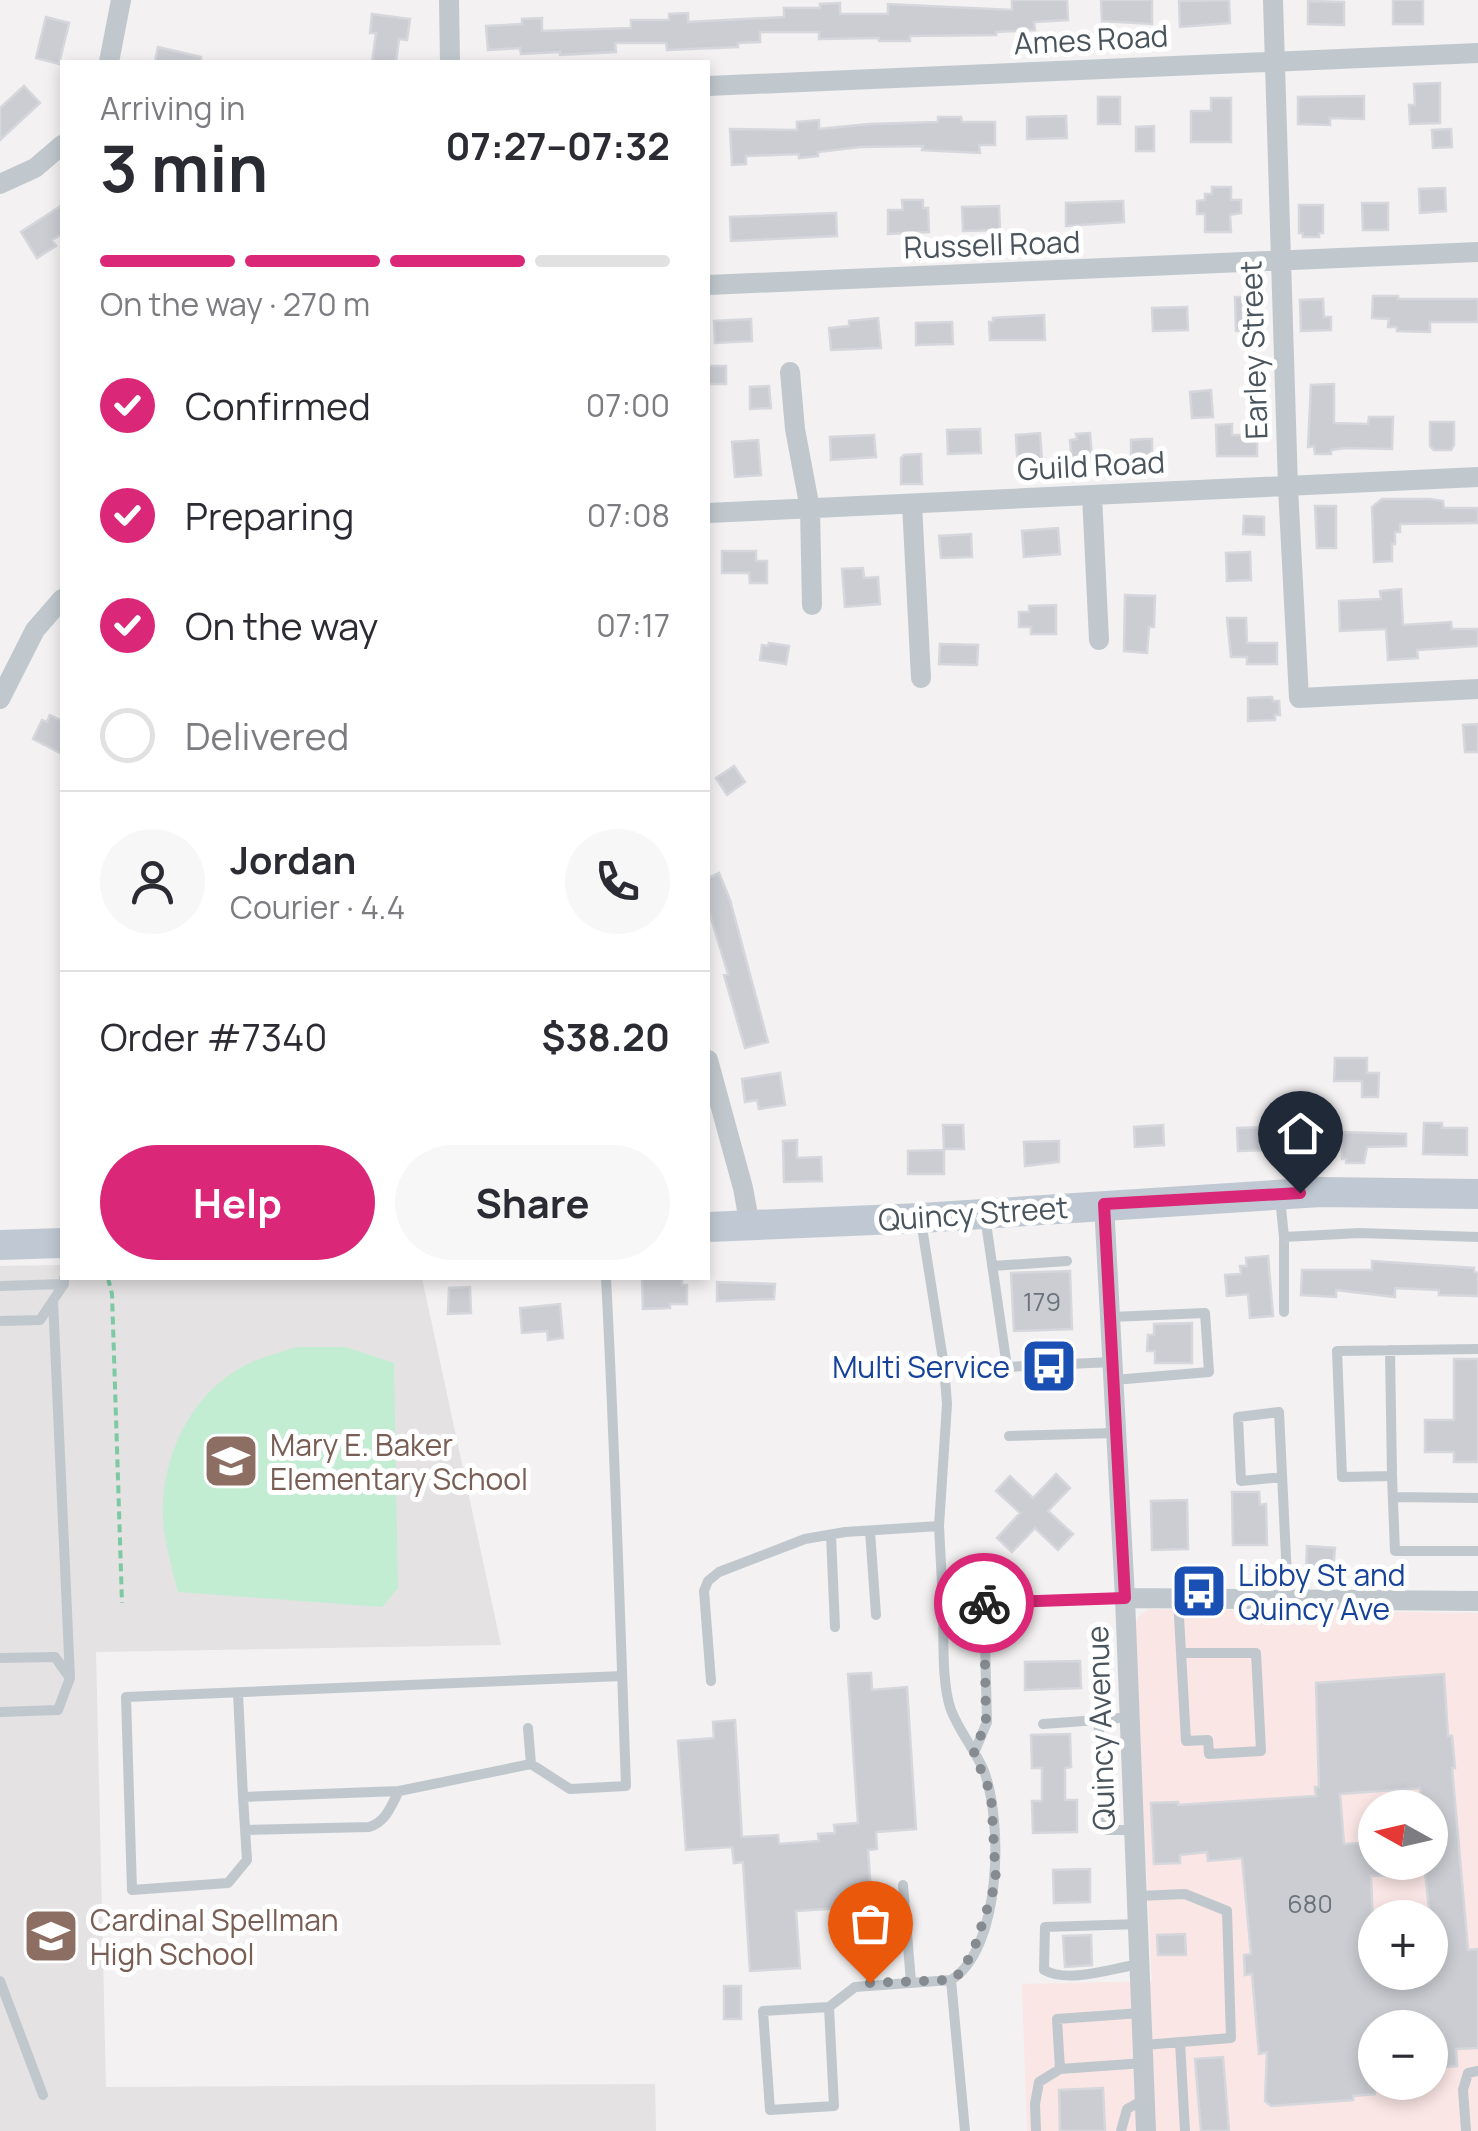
<!DOCTYPE html>
<meta charset="utf-8">
<style>
:root{--surface:#fff;--page:#f7f7f7;--text:#2b2b33;--muted:#7c7c81;--line:#e1e1e2;--accent:#db2777}
body{margin:0;font-family:Manrope,sans-serif;background:var(--page);color:var(--text);height:100vh;display:flex;flex-direction:column;font-size:38px;white-space:nowrap}
*{box-sizing:border-box;margin:0}
p{font-size:32px;color:var(--muted)}
.icon{flex:none;width:55px;height:55px;fill:none;stroke:currentColor;stroke-width:2;stroke-linecap:round;stroke-linejoin:round}
.map{position:relative;flex:1;overflow:hidden}
.sheet{position:absolute;left:60px;top:60px;width:650px;height:1220px;display:flex;flex-direction:column;background:var(--surface);border-radius:0px;box-shadow:0 5px 15px #0003}
.sheet>*{flex:none}
.needle{width:65px;rotate:278deg}
.buttons{position:absolute;left:1358px;top:1790px;display:grid;gap:20px}
.buttons a{display:grid;place-items:center;width:90px;height:90px;border-radius:50%;background:var(--surface);box-shadow:0 5px 15px #0003;font-size:50px}
.pin{position:absolute;display:grid;place-items:center;width:85px;height:85px;color:#fff;margin:-102px -42px;border-radius:50% 50% 50% 0;rotate:-45deg;box-shadow:0 0 10px #0007}
.pin .icon{rotate:45deg}
.courier{position:absolute;display:grid;place-items:center;width:100px;height:100px;margin:-50px;border:8px solid #db2777;border-radius:50%;background:#fff;color:#222;box-shadow:0 2px 12px #0007}
.summary em{font-style:normal;font-weight:700}
.summary div{display:flex;flex-direction:column-reverse}
.summary{display:flex;align-items:center;justify-content:space-between;height:170px;padding:0 40px}
h1{font-size:65px;font-weight:700;line-height:75px}
.bar{display:grid;grid-template-columns:repeat(4,1fr);gap:15px 10px;align-content:center;height:120px;padding:0 40px}
.bar i{height:12px;border-radius:8px;background:var(--line)}
.bar .selected{background:var(--accent)}
.bar p{grid-column:span 4}
.line{display:flex;align-items:center;gap:25px;padding:0 40px;border-top:2px solid var(--line)}
.line div{flex:1}
.round{display:grid;place-items:center;flex:none;width:105px;height:105px;border-radius:52px;background:var(--page)}
ol{padding:0 40px;list-style:none}
li{display:flex;align-items:center;gap:30px;height:110px}
li p{margin-inline-start:auto}
li .icon{padding:10px;border-radius:50%;background:var(--accent);color:#fff;stroke-width:4}
li:last-child{color:var(--muted)}
li i{width:55px;height:55px;border:5px solid var(--line);border-radius:50%}
.primary-button{display:flex;gap:20px;margin-top:auto;padding:20px 40px}
.primary-button a{flex:1;height:115px;border-radius:60px;background:var(--accent);color:#fff;font-size:40px;font-weight:700;line-height:115px;text-align:center}
.primary-button a+a{background:var(--page);color:var(--text)}
.map>svg:first-child{display:block}
.education{fill:#e4e2e2}
.medical{fill:#fae6e4;fill-rule:evenodd}
.green{fill:#c3edd3}
.building{fill:#cbcdd3;stroke:#d5d7dc;stroke-width:2.5;fill-rule:evenodd}
.lines{fill:none;stroke-linecap:round;stroke-linejoin:round}
.path{stroke:#7dc9a4;stroke-width:4;stroke-dasharray:8 5;stroke-linecap:butt}
.service{stroke:#c0c8ce;stroke-width:10}
.minor{stroke:#c0c8ce;stroke-width:20}
.secondary{stroke:#c0c9d3;stroke-width:30}
.done{stroke:#858b91;stroke-width:10;stroke-dasharray:0 18}
.route{stroke:#db2777;stroke-width:12}
.labels{text-anchor:middle;dominant-baseline:central;stroke-width:10;stroke-linejoin:round;paint-order:stroke}
.number-label{font-size:25px;fill:#6a727a}
.street-label{font-size:30px;fill:#4a545d;stroke:#fff}
.transit-label{font-size:30px;fill:#164399;stroke:#fff;text-anchor:end}
.education-label{font-size:30px;fill:#785e54;stroke:#fff;text-anchor:start}
</style>
<div class="map">
<svg width="1478" height="2131" viewBox="0 0 1478 2131">
<rect width="100%" height="100%" fill="#f3f1f1"/>
<path class="education" d="M62,1265V1278H422L501,1645L96,1652L106,2087L655,2084L656,2131H0V1266Z"/>
<path class="medical" d="M1149,1609L1478,1613V2131H1027L1022,1984L1152,1981L1135,1625L1139,1616ZM1375,1808H1430V1862H1375ZM1375,1918H1430V1972H1375ZM1375,2028H1430V2082H1375Z"/>
<path class="green" d="M296,1347H346L394,1363L398,1588L382,1607L178,1592C173,1572 167,1551 164,1531C156,1465 189,1390 252,1362C266,1356 282,1352 296,1347Z"/>
<path class="building" d="M1012,0H1067L1068,20L1034,22L1035,30L996,32V35L910,36V41H879V38L819,39V32H760V42L738,43V47L667,50L666,43H615L616,52L560,55V52L521,54L520,48L488,50L486,26L522,24V19L542,18V31L631,28V20H669V14L688,13V22L784,17V8H820V4L840,3V14H888V4L1012,10Z
M1101,0H1152V24L1102,21Z
M1229,0L1230,23L1180,27L1179,1Z
M1393,0H1423V24H1393Z
M1308,1L1344,2V25L1308,24Z
M372,14L410,19L407,40L399,39L396,62H372L376,33H370Z
M46,17L69,23L59,64L36,58Z
M158,47L201,57V62H155Z
M1440,83V123L1410,124L1409,105H1415L1414,84Z
M24,86L40,103L0,140V108Z
M1364,96V119L1330,118V125L1298,124V97Z
M1098,97H1120V124H1098Z
M1211,98H1231V142H1191V111H1211Z
M1066,116L1067,138L1027,139V117Z
M938,117H961L962,122H995V145H979L980,153L922,150L923,146L860,147L818,152V156L799,158V154L746,156V164L732,165L730,129L797,130V122L819,120V129L869,124L938,122Z
M1154,126V151H1136V127Z
M1451,129L1452,147L1433,148L1432,130Z
M1212,187H1231V200H1241V213L1230,215L1231,232H1205V214H1197V201L1205,200V194H1212Z
M1445,188L1446,211L1420,213L1419,189Z
M902,200H923V208H928L929,232L888,234V210H903Z
M1123,201L1124,222L1066,226V203Z
M1362,203H1388V230H1363Z
M62,205V234L52,240L56,246L37,258L21,232Z
M1299,205H1323V233H1319V237H1303V233H1299Z
M999,206L1000,230L963,231L962,207Z
M836,213L837,236L731,241L730,217Z
M1373,296H1398V299H1478V322H1430V332L1397,331V327H1388L1389,319L1372,318Z
M1235,297H1257L1258,331H1236Z
M1323,299L1324,317H1331V330L1301,331L1300,300Z
M1187,307L1188,330L1153,331L1152,308Z
M1044,315L1045,340H990L989,322H993V318Z
M878,318L881,348L831,350L829,328L849,326V321Z
M751,319L752,341L715,343L714,321Z
M952,322L953,344L916,345V323Z
M708,366H726V384H708Z
M1334,384V423L1368,424L1369,417H1393L1392,449L1345,448L1331,450V454H1315L1314,446L1308,447L1311,385Z
M769,386L771,408L750,409V387Z
M1211,390L1213,417L1192,418L1190,392Z
M1430,422H1454V445L1451,450H1434L1430,446Z
M1232,424V435H1257V456H1217L1216,425Z
M980,429L981,453L948,454L947,430Z
M1040,433L1043,474L1018,475L1016,435Z
M1090,433L1093,470L1073,472L1070,440L1077,439L1076,434Z
M874,435L876,457L831,460L830,437Z
M1145,439H1152V467L1131,468V440Z
M758,440L761,475L735,477L732,442Z
M921,454L922,484H901V458L904,455Z
M1382,499H1430L1443,501L1444,508H1478V523L1400,524V532H1395V544H1392V561L1374,562L1372,507Z
M1315,506H1336V548H1317Z
M1244,516L1264,517V535L1243,534Z
M1058,528L1060,554L1024,557L1022,531Z
M971,534L972,557L941,558L939,536Z
M722,551H756V561H767V583H750L749,573H722Z
M1250,552L1251,580L1227,581L1226,553Z
M863,568L864,578L878,577L880,604L845,607L842,569Z
M1401,589L1403,625L1451,622L1452,629H1478V646L1417,650L1418,658L1388,660L1386,629L1340,631L1339,601L1381,599L1380,591Z
M1125,595L1155,596L1154,627H1149L1147,653L1124,651Z
M1056,605V634H1031V627H1019V612H1029V606Z
M1227,618H1246L1247,643H1277V664H1247V657H1231Z
M769,643L789,646L786,664L760,660L762,645L768,646Z
M940,644L978,645L977,665L939,664Z
M1272,697L1273,701H1279L1280,715H1275V720L1248,721V698Z
M50,715L62,721V754L33,739L42,720L47,722Z
M1478,724V752H1465L1463,725Z
M734,766L745,782L727,795L716,778Z
M719,873L730,900L768,1042L745,1048L724,975L728,974L708,908V878Z
M1335,1058H1367V1073H1379L1378,1097H1362V1081H1334Z
M780,1073L785,1105L759,1109L757,1100L745,1102L742,1079Z
M1424,1123H1442V1128H1467V1155L1423,1154Z
M943,1125H963L964,1149H944Z
M1163,1125L1164,1145L1135,1147L1134,1127Z
M1273,1127V1150L1238,1151L1237,1128Z
M1342,1132L1406,1134V1146L1367,1147L1364,1163H1346V1159H1342Z
M797,1140V1158L821,1157L822,1181L784,1182L783,1141Z
M1059,1141V1162L1025,1166L1024,1142Z
M944,1150V1174H908V1151Z
M1268,1256L1273,1316L1250,1318L1248,1294L1227,1296L1225,1275L1241,1274L1240,1266H1247L1246,1258Z
M1372,1261L1474,1268V1272L1478,1273V1296L1439,1295V1290L1395,1288V1297L1336,1290V1297L1301,1295L1302,1270H1372Z
M1070,1271L1072,1329L1014,1331L1011,1273Z
M642,1278H682V1285H687V1304H670V1308L643,1309Z
M717,1282L775,1284L774,1299L717,1301Z
M470,1287L471,1313L448,1314L449,1288Z
M560,1304L563,1338L548,1340L547,1331L522,1333L520,1308Z
M1192,1323V1363H1155V1351H1147L1148,1335H1154V1324Z
M1454,1359H1478V1462H1454V1452H1425V1420H1454Z
M1056,1474L1070,1488L1048,1511L1073,1534L1058,1550L1035,1528L1012,1552L997,1538L1020,1513L996,1491L1010,1476L1033,1498Z
M1232,1492H1259L1260,1505L1266,1504L1267,1545H1233Z
M1187,1500L1188,1549L1152,1550L1151,1501Z
M1307,1546L1335,1548L1333,1570L1306,1569Z
M1080,1661L1081,1688L1025,1690V1662Z
M871,1673L872,1690L907,1687L916,1829L876,1832L877,1849L868,1850L872,1906L796,1911L800,1968L750,1971L743,1862L734,1863L732,1847L686,1850L678,1741L714,1738L713,1722L735,1720L742,1837L778,1835L779,1844L819,1841L818,1834L835,1833L834,1825L858,1823L848,1674Z
M1444,1674L1448,1736H1452L1455,1768H1452L1468,1950L1478,1949V2048L1456,2049L1457,2066L1430,2068V2028H1375V2094L1353,2096V2100L1271,2106L1265,2101L1267,2052L1259,2054L1252,1974L1245,1975L1244,1955L1251,1954L1242,1858L1208,1861L1207,1852L1180,1855V1863L1154,1864L1151,1803L1178,1802V1805L1316,1796L1315,1787H1319L1316,1683ZM1420,1788L1422,1808H1430V1862H1424L1430,1918V1972H1375L1371,1876L1405,1874L1404,1862H1375V1842L1344,1844L1340,1794Z
M1070,1734L1071,1767L1065,1768V1800H1077V1832L1033,1833L1032,1801H1042V1768H1032L1031,1735Z
M1090,1869V1902L1054,1903L1053,1870Z
M1185,1934L1186,1955H1158L1157,1935Z
M1091,1935L1092,1965L1065,1967L1063,1936Z
M724,1986H741V2019H724Z
M1223,2057L1229,2131H1201L1195,2059Z
M1103,2088L1105,2131H1060L1059,2090Z"/>
<g class="lines">
<path class="path" d="M108,1278L112,1294L122,1603"/>
<path class="service" d="M1280,1198L1284,1237L1360,1233L1478,1237
M985,1216L1007,1367L1112,1362
M921,1221L944,1366L947,1404L939,1526L943,1603
M1284,1237V1312
M992,1266L1067,1261
M606,1278C615,1447 620,1617 626,1786L570,1789L531,1764L399,1791L243,1797L247,1860L228,1883L132,1890L126,1697L622,1676
M0,1286L64,1284
M53,1300L70,1678
M1111,1317L1205,1313L1209,1372L1114,1380
M0,1321L40,1320L64,1284V1278
M1478,1349L1337,1351L1342,1477L1392,1476L1395,1551H1478
M1390,1350L1392,1476
M1009,1436L1115,1433
M1282,1477L1241,1481L1238,1417L1279,1412L1288,1599
M1393,1497L1478,1498
M870,1531L876,1615
M831,1535L835,1627
M1178,1599L1186,1741L1208,1740L1209,1754L1261,1751L1256,1653H1181
M0,1658L55,1657L70,1678L58,1710L0,1712
M711,1681L704,1591L708,1581L719,1572L805,1539L845,1532L939,1526
M238,1693L243,1797
M1130,1717L1098,1720L1107,1830H1134
M1043,1724L1098,1720
M528,1728L531,1764
M974,1753L987,1722L984,1602
M245,1830L369,1827C386,1822 391,1806 399,1791
M903,1885L911,1982
M1138,1896L1185,1894L1227,1911L1231,2038L1144,2045
M1139,1924L1045,1927L1044,1970C1069,1984 1112,1968 1140,1964
M951,1980L965,2131
M0,1981L43,2095
M829,2007L763,2011L770,2110L834,2106L829,2007L855,1987L951,1980C1002,1948 1003,1822 984,1771C975,1750 959,1731 951,1710C941,1683 944,1633 943,1603L1125,1598
M1180,2042L1185,2131
M1060,2069L1057,2019L1141,2013
M1036,2131L1035,2104L1039,2082L1060,2069L1144,2063
M1121,2131L1127,2109L1145,2099
M1466,2131L1463,2090L1468,2073L1478,2071"/>
<path class="minor" d="M449,0L450,62
M1273,0L1288,487L1299,698L1478,689
M109,62L121,0
M708,86L1478,53
M0,184L35,168L62,145
M708,285L1478,252
M790,372L795,429L810,509L812,605
M1092,495L1099,640
M912,504L921,678
M708,513L1478,477
M0,699L35,630L62,599
M708,1060L743,1188L750,1226
M1104,1204L1125,1598L1146,2131
M1125,1598L1478,1601"/>
<path class="secondary" d="M708,1227L921,1218L1321,1192L1478,1194
M0,1245L62,1243"/>
</g>
<g class="lines">
<path class="done" d="M870,1983L950,1980L962,1972L975,1946L996,1882L991,1794L974,1753L986,1722L984,1603"/>
<path class="route" d="M984,1603L1125,1598L1104,1204L1300,1193"/>
</g>
<defs>
<g id="bus-square" transform="scale(2.875)"><rect x="-9" y="-9" width="18" height="18" rx="4" fill="#1a4fb4" stroke="#fff"/><path d="M-5-6H5V4H4V6H2V4H-2V6H-4V4H-5ZM-3.5-4V0h7V-4ZM-3.5 1.2v1.5H-2V1.2ZM2 1.2v1.5H3.5V1.2Z" fill="#fff"/></g>
<g id="school-square" transform="scale(2.875)"><rect x="-9" y="-9" width="18" height="18" rx="4" fill="#8d6e63" stroke="#fff"/><path d="M0-5L7-2L0 1L-7-2ZM-4 1L0 2.5L4 1V4Q0 6-4 4Z" fill="#fff"/></g>
</defs>
<g fill-rule="evenodd">
<use href="#bus-square" x="1049" y="1366"/>
<use href="#school-square" x="231" y="1461"/>
<use href="#bus-square" x="1199" y="1591"/>
<use href="#school-square" x="51" y="1936"/>
</g>
<g class="labels">
<g class="number-label">
<text x="1042" y="1301">179</text>
<text x="1310" y="1903">680</text>
</g>
<g class="street-label">
<text transform="translate(1091 39) rotate(-3)">Ames Road</text>
<text transform="translate(992 244) rotate(-2)">Russell Road</text>
<text transform="translate(1253 350) rotate(-92)">Earley Street</text>
<text transform="translate(1091 465) rotate(-3)">Guild Road</text>
<text transform="translate(973 1213) rotate(-4)">Quincy Street</text>
<text transform="translate(1100 1728) rotate(-92)">Quincy Avenue</text>
</g>
<g class="transit-label">
<text x="1010" y="1366">Multi Service</text>
<text x="1238" y="1574" text-anchor="start">Libby St and<tspan x="1238" dy="34">Quincy Ave</tspan></text>
</g>
<g class="education-label">
<text x="270" y="1444">Mary E. Baker<tspan x="270" dy="34">Elementary School</tspan></text>
<text x="90" y="1919">Cardinal Spellman<tspan x="90" dy="34">High School</tspan></text>
</g>
</g>
</svg>
<div class="buttons">
<a><svg class="needle" viewBox="-14 -14 28 28"><path d="M0-13l5 13h-10z" fill="#e53935"/><path d="M0 13l5-13h-10z" fill="#7c7c81"/></svg></a>
<a>+</a>
<a>−</a>
</div>
<div class="pin" style="left:870px;top:1983px;background:#ea580c"><svg class="icon" aria-label="bag" viewBox="0 0 24 24"><path d="M5 8h14l-1 12H6zM9 8a3 3 0 0 1 6 0"/></svg></div>
<div class="pin" style="left:1300px;top:1193px;background:#1f2937"><svg class="icon" aria-label="home" viewBox="0 0 24 24"><path d="M3 11l9-7 9 7M6 9v11h12V9"/></svg></div>
<div class="courier" style="left:984px;top:1603px"><svg class="icon" aria-label="bike" viewBox="0 0 24 24"><circle cx="6" cy="16" r="4"/><circle cx="18" cy="16" r="4"/><path d="M6 16l4-8h5l3 8M10 8l3 8H6M13 5h3"/></svg></div>
<section class="sheet">
<div class="summary"><div><h1>3 min</h1><p>Arriving in</p></div><em>07:27–07:32</em></div>
<div class="bar"><i class="selected"></i><i class="selected"></i><i class="selected"></i><i></i><p>On the way · 270 m</p></div>
<ol>
<li><svg class="icon" aria-label="check" viewBox="0 0 24 24"><path d="M5 12l5 5 9-10"/></svg>Confirmed<p>07:00</p></li>
<li><svg class="icon" aria-label="check" viewBox="0 0 24 24"><path d="M5 12l5 5 9-10"/></svg>Preparing<p>07:08</p></li>
<li><svg class="icon" aria-label="check" viewBox="0 0 24 24"><path d="M5 12l5 5 9-10"/></svg>On the way<p>07:17</p></li>
<li><i></i>Delivered</li>
</ol>
<div class="line" style="height:180px"><a class="round"><svg class="icon" aria-label="person" viewBox="0 0 24 24"><circle cx="12" cy="8" r="4"/><path d="M4 21q1-7 8-7t8 7"/></svg></a><div><b>Jordan</b><p>Courier · 4.4</p></div><a class="round"><svg class="icon" aria-label="phone" viewBox="0 0 24 24"><path d="M5 4h4l2 5-3 2q2 4 5 5l2-3 5 2v4C11 20 4 13 5 4z"/></svg></a></div>
<div class="line" style="height:130px"><div>Order #7340</div><b>$38.20</b></div>
<div class="primary-button"><a>Help</a><a>Share</a></div>
</section>
</div>
